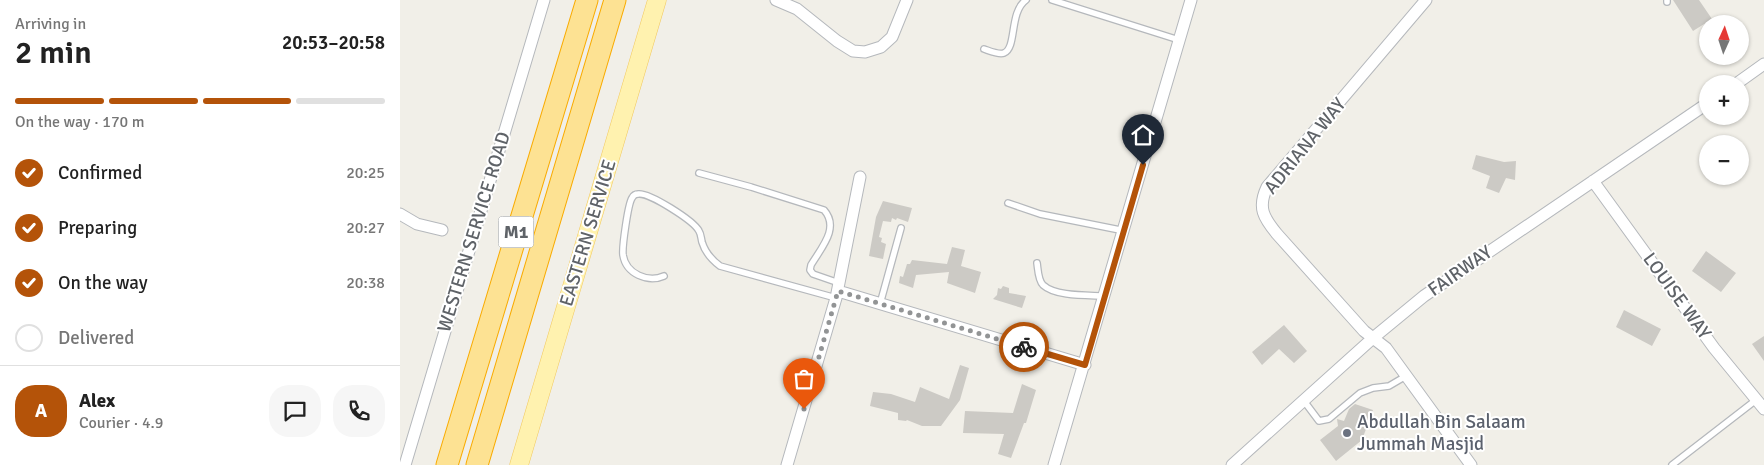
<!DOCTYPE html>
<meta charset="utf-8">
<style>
:root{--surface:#fff;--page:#f6f6f6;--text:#222;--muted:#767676;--line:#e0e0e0;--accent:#b45309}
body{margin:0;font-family:Signika,sans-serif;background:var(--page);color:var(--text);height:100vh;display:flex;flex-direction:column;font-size:19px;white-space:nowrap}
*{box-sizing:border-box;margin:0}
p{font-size:16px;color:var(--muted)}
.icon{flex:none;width:28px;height:28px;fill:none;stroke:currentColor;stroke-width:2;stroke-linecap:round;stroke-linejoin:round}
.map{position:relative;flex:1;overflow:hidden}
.panel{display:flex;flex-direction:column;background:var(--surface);width:400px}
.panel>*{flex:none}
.needle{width:32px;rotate:3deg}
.tools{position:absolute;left:1299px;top:15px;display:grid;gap:10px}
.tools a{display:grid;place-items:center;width:50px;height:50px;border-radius:50%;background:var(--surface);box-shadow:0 1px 4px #0004;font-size:25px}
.pin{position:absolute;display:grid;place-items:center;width:42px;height:42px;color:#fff;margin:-51px -21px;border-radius:50% 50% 50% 0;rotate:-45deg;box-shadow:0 0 5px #0007}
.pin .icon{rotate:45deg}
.courier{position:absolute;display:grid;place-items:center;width:50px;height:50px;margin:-25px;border:4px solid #b45309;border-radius:50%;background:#fff;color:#222;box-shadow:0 1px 6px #0007}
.head em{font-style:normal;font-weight:600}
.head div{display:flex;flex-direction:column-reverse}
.head{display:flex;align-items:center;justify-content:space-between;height:85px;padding:0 15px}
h1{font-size:32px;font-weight:600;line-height:38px}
.bar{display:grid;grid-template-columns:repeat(4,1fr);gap:8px 5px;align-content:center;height:60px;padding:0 15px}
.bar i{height:6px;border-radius:4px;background:var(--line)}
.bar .on{background:var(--accent)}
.bar p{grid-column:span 4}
.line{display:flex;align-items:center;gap:12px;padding:0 15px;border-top:1px solid var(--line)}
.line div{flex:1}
.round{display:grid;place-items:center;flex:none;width:52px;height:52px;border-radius:20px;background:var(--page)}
ol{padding:0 15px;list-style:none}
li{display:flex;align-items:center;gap:15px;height:55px}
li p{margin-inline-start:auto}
li .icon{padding:5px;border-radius:50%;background:var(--accent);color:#fff;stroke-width:4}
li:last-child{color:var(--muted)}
li i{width:28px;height:28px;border:2px solid var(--line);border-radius:50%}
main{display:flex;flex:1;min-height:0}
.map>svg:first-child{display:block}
.building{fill:#cccac5}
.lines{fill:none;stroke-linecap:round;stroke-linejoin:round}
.service-casing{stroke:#b5b8bc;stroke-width:8}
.minor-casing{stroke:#b5b8bc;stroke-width:13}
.primary-casing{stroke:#f2c960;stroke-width:19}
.motorway-casing{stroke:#f9ab00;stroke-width:23}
.service{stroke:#fff;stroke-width:5.5}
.minor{stroke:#fff;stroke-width:11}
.primary{stroke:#fff2af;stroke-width:18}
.motorway{stroke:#fde293;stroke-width:21}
.done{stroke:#929495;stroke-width:5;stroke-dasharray:0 9}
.route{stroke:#b45309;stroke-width:6}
.worship-dot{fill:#6b7280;stroke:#fff;stroke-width:2}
.labels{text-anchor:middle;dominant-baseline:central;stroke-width:4;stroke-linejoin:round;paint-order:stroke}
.shield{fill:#fff;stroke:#8f9295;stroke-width:1}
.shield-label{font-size:18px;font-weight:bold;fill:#5f6368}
.street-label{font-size:19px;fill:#5f6368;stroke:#fff}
.worship-label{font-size:19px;fill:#5b616d;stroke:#fff;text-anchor:start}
</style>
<main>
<section class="panel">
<div class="head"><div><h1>2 min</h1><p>Arriving in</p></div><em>20:53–20:58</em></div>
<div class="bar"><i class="on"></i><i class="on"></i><i class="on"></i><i></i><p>On the way · 170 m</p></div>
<ol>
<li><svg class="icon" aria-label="check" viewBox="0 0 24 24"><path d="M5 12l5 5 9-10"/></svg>Confirmed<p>20:25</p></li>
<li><svg class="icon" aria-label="check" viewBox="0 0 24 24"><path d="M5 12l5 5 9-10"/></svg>Preparing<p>20:27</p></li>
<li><svg class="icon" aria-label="check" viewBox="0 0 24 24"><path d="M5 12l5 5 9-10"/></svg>On the way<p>20:38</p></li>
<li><i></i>Delivered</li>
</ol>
<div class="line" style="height:90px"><b class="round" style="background:var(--accent);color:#fff">A</b><div><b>Alex</b><p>Courier · 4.9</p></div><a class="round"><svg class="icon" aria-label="chat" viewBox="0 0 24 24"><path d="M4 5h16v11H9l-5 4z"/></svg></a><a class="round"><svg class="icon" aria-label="phone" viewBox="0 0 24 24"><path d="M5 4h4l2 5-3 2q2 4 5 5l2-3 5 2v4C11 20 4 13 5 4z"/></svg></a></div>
</section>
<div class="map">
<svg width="1364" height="465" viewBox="0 0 1364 465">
<rect width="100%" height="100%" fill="#f1efe8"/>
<path class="building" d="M1273,0H1299L1312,19L1293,31Z
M1076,155L1104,162L1116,161L1115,180L1106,178L1099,193L1086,188L1090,176L1072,169Z
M483,201L512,208L508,222L497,218L496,220L492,218L491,222L483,221L479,237L482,238L481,242L486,244L483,259L469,256L476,217Z
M552,247L565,250L561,266L581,272L575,293L547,283L549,272L516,275L513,288L499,283L500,276L503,277L507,264H510L512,260L547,264Z
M1306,251L1336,273L1321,292L1292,271Z
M603,286L609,288V293L626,296L622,308L593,299L597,295L598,288L601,289Z
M1224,310L1261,329L1252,346L1216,327Z
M884,325L907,351L894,363L879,349L862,365L852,352Z
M1364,336V361L1352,344Z
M560,365L569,368L560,400L541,426H522L507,420L506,421L498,420V413L470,406L473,392L491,394L515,402L520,387L549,399Z
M622,384L636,390L626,423H624L611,458L598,454L604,434L563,433L565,411L613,413Z
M955,404L973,410L962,440L936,461L920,440L938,426L937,419L944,421L949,409Z"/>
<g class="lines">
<g class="service-casing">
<path id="service" d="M652,0L779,40
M1267,0V2
M584,49C590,51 599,55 604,53C617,48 609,12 626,0
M299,173L351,187L424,210C440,228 421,248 411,265L410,270L413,274L439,283
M608,203L640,214L725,231
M637,263C638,269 638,280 643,285C656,297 689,295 705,296
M264,276C248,283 226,274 223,255C222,247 228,204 232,198C233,196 235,194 238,194C249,192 294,221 299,231C301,234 301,238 302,242C305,252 312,260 320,266L436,298
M480,304L501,228
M904,401L919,421L929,419L960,393L973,388L989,386L1006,376
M1272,465L1356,400"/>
</g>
<g class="minor-casing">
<path id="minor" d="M376,0L397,9L437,41L453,51L465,52L481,47L492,37L507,0
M1026,0L867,187C857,208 864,218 877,234L964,331L986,348L1071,465
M1336,84L1364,64
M1193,181L1314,348L1364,409
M0,214L17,224L42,230
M438,291L685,365
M5,465L144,0
M387,465L436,298L460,177
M654,465L791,0
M832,465L973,338L1024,296L1308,103"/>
</g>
<g class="primary-casing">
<path id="primary" d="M119,465L257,0"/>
</g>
<g class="motorway-casing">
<path id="motorway" d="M47,465L187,0
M77,465L215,0"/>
</g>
<use href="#service" class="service"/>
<use href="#minor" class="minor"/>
<use href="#primary" class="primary"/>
<use href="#motorway" class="motorway"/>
</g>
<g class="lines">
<path class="done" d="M404,409L438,291L624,347"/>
<path class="route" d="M624,347L685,365L743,165"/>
</g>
<circle class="worship-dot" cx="947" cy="433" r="5"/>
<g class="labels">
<rect class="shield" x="98.5" y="216.5" width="35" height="31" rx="4"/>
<g class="shield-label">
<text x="116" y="232">M1</text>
</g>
<g class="street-label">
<text transform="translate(905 146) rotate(-51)">ADRIANA WAY</text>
<text transform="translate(74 232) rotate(-73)">WESTERN SERVICE ROAD</text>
<text transform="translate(188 233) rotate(-73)">EASTERN SERVICE</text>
<text transform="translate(1060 271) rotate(-35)">FAIRWAY</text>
<text transform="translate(1277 296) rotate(54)">LOUISE WAY</text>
</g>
<g class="worship-label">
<text x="957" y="422">Abdullah Bin Salaam<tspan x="957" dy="22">Jummah Masjid</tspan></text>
</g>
</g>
</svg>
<div class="tools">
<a><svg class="needle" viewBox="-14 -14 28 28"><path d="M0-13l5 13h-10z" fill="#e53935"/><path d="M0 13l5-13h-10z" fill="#767676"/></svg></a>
<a>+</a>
<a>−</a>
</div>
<div class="pin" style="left:404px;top:409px;background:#ea580c"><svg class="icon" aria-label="bag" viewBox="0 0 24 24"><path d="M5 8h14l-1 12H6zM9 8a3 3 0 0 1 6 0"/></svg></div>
<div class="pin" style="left:743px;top:165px;background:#1f2937"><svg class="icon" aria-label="home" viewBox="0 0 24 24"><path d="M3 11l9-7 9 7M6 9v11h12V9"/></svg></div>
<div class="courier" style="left:624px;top:347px"><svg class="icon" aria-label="bike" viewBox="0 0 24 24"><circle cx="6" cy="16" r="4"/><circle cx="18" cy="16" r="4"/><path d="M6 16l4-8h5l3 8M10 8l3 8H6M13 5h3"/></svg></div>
</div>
</main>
